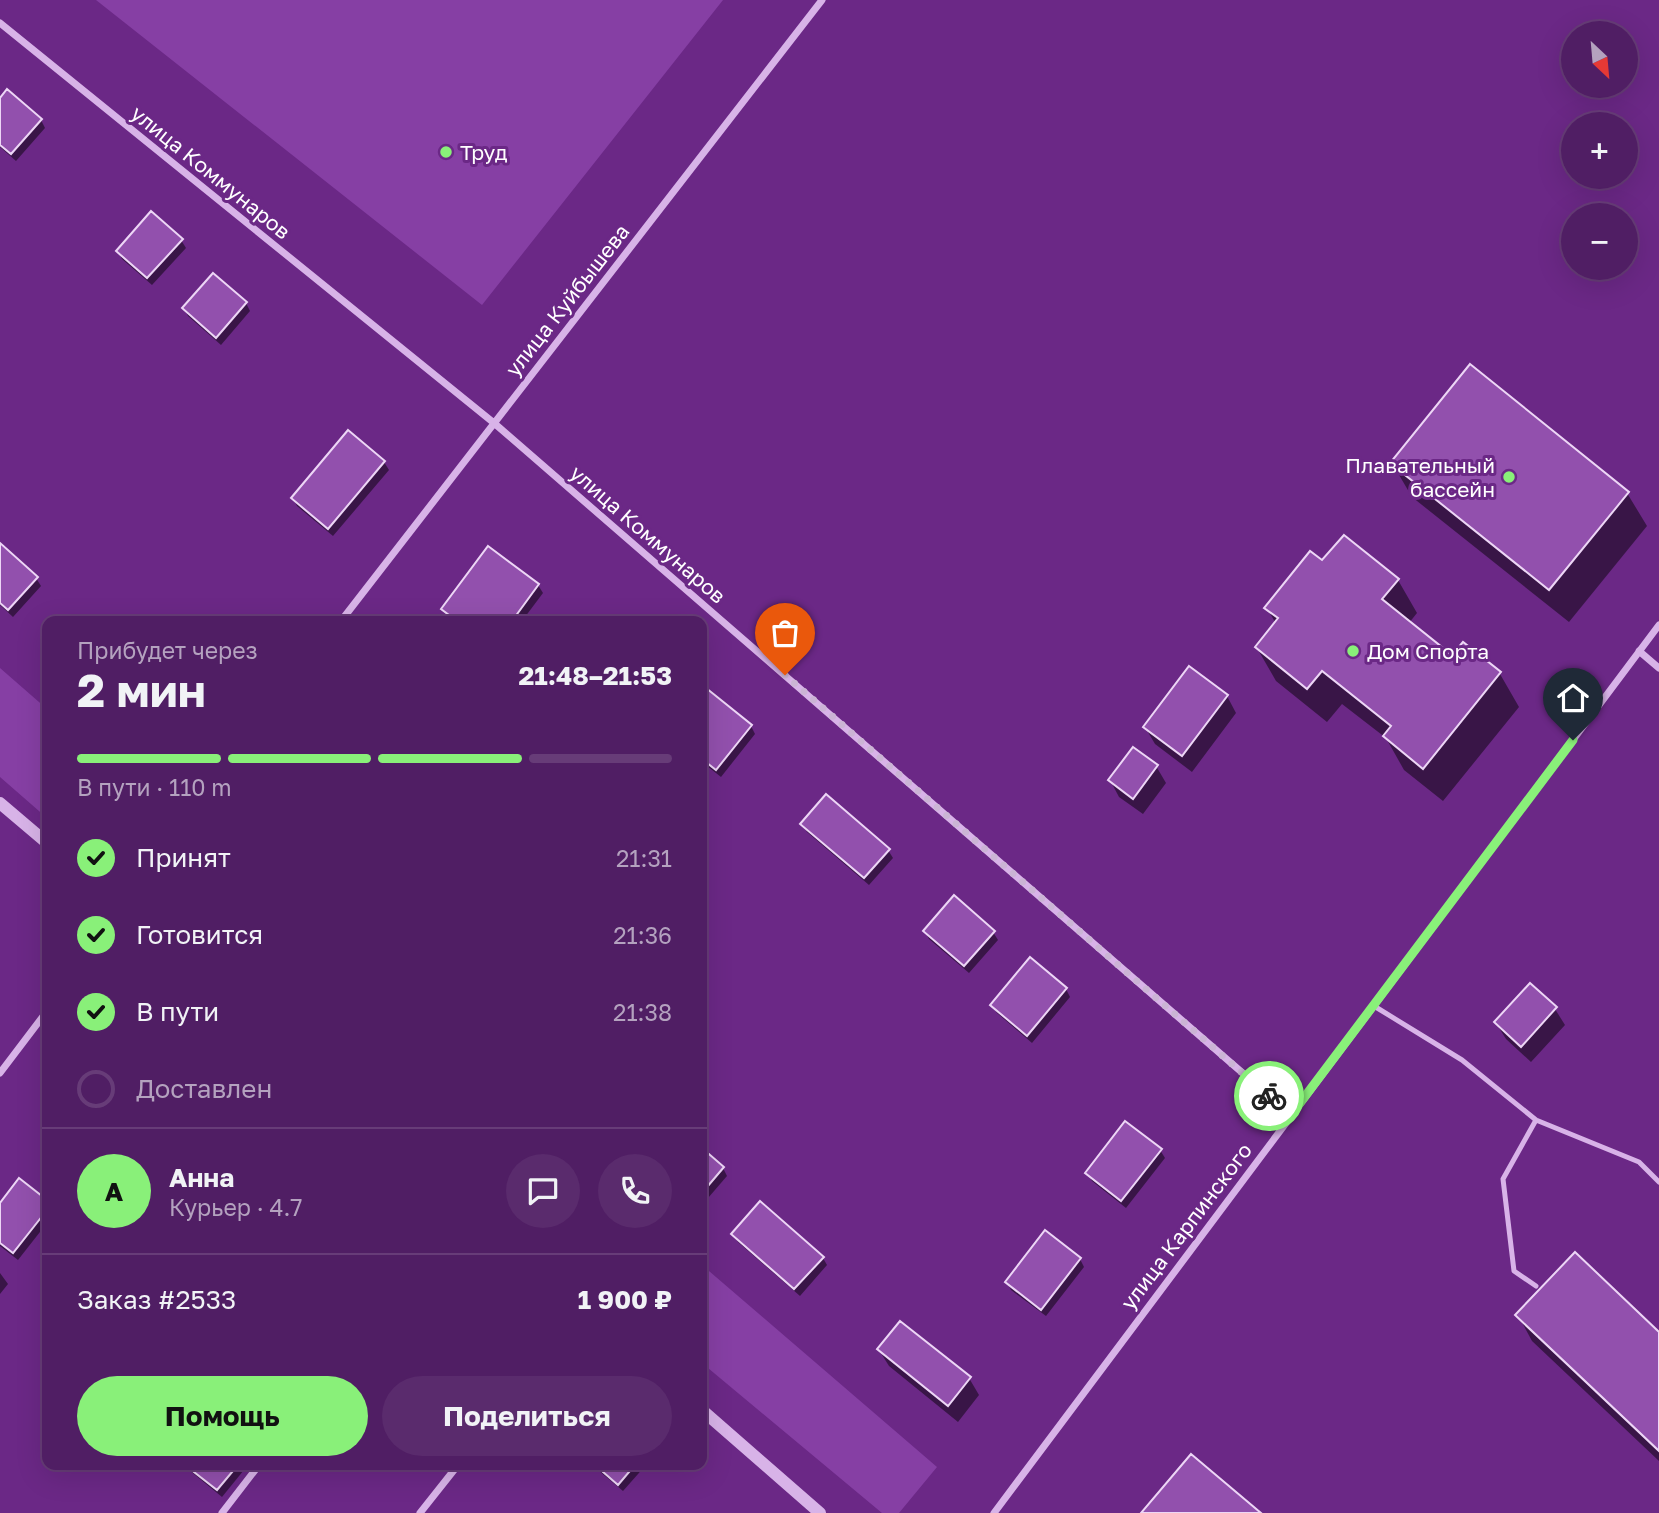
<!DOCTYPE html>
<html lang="ru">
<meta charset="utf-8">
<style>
:root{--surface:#501e64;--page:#5a2b6d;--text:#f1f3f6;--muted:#b4a2bf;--line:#673c78;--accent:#89f079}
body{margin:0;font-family:"Golos Text",sans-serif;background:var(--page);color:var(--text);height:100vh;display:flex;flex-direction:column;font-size:26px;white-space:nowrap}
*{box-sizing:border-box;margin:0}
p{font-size:23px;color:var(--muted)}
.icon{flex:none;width:38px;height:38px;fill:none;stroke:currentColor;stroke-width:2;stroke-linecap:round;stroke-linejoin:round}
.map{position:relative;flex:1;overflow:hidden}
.sheet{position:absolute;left:42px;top:616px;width:665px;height:854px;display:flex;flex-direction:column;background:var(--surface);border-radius:14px;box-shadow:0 7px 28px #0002,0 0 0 2px var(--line)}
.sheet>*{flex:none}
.needle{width:46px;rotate:154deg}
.tools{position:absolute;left:1561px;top:21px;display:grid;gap:14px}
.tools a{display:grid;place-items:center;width:77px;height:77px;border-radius:50%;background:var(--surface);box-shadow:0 7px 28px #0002,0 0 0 2px var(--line);font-size:35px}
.pin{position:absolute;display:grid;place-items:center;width:60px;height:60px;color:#fff;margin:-72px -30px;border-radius:50% 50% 50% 0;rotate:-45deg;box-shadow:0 0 7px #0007}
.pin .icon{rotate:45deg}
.courier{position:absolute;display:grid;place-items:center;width:70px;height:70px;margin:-35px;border:5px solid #89f079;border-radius:50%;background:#fff;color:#222;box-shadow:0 2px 9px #0007}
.head em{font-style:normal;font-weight:700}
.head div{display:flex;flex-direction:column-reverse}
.head{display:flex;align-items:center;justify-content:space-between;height:119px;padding:0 35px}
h1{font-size:46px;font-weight:700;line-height:52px}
.bar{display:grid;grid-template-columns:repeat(4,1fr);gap:10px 7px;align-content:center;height:84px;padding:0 35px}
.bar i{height:9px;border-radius:5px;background:var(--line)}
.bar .on{background:var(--accent)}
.bar p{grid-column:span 4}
.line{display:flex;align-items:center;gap:18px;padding:0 35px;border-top:2px solid var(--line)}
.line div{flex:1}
.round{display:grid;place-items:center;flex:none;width:74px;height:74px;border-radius:37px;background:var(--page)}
ol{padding:0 35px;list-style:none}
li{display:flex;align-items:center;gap:21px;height:77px}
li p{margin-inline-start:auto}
li .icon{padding:7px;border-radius:50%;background:var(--accent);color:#111;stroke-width:4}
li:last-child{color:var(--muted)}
li i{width:38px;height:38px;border:4px solid var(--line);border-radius:50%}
.cta{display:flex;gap:14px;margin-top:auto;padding:14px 35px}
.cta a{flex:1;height:80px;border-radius:42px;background:var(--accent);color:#111;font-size:28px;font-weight:700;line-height:80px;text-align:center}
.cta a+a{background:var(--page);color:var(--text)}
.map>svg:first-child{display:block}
.green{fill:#863fa4}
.shadow{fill:#0007}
.building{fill:#9250ad;stroke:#edd6f6;stroke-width:2}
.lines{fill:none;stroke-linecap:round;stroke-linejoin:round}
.service{stroke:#d8b3e8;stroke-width:5}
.minor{stroke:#d8b3e8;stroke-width:7}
.tertiary{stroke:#d8b3e8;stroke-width:12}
.done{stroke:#cbb4d5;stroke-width:7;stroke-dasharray:0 12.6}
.route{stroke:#89f079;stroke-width:9}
.poi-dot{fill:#89f079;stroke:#6b2886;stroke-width:2.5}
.labels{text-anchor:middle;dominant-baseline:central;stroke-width:6;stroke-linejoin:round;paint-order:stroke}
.poi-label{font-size:21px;fill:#fff;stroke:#6b2886;text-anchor:start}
.street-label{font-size:21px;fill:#fff;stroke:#6b2886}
</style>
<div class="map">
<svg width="1659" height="1513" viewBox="0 0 1659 1513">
<rect width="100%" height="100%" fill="#6b2886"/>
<path class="green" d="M96,0H723L482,305Z
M0,668L47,709V818L0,777Z
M702,1265L937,1467L899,1513H882L702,1363Z"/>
<path class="shadow" d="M0,100L41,120L45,128L16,161L0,147Z
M181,240L186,248L152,285L122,259L118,251Z
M213,275L246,303L250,311L221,345L188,316L184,308Z
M348,432L384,462L389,470L333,536L297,506L293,498Z
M1392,463L1627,493L1647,526L1569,622L1412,497Z
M0,545L36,578L41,586L13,617L0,605Z
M488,548L538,585L543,593L522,621H453L443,609Z
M1323,563L1398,580L1417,613L1409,623L1453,657L1500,674L1519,707L1443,801L1404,770L1386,738L1342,704L1327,722L1276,681L1257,648L1276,624L1267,608Z
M706,691L751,726L755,734L721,777L702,762V696Z
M1227,696L1236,713L1192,772L1155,744L1145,727Z
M1156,766L1166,783L1143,814L1119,797L1110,780Z
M803,825L888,850L893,858L869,885L807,832Z
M925,931L993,932L998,940L969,973L929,939Z
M1066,989L1070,997L1032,1043L997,1013L992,1006Z
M1555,1009L1565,1025L1531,1062L1506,1039L1496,1023Z
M702,1150L723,1168L727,1176L702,1205Z
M1160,1150L1165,1158L1126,1208L1092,1181L1087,1173Z
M20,1181L47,1202V1223L18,1260L0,1246V1206Z
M733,1234L823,1258L827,1265L800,1296L738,1242Z
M1080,1259L1084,1267L1046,1316L1011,1290L1007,1282Z
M0,1273L8,1284L0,1294Z
M1518,1315L1659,1334V1461L1532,1341Z
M879,1350L969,1378L979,1395L958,1422L889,1366Z
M183,1465H248L222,1497Z
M592,1465H646L623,1491Z"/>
<path class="building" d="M7,89L42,119L11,154L0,145V98Z
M151,211L183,239L147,278L116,251Z
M213,273L247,302L216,338L182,308Z
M1470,364L1629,492L1549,590L1390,463Z
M348,430L385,461L328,529L291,498Z
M1344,535L1399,579L1382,599L1452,655L1463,642L1501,672L1423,769L1383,736L1391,726L1322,671L1307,689L1255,647L1278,618L1264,608L1310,551L1322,560Z
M0,543L38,577L8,610L0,603Z
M488,546L539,584L512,621H457L441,609Z
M1189,666L1228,695L1182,756L1143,727Z
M706,688L752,725L716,770L702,759V693Z
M1133,747L1158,765L1133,799L1108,780Z
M826,794L890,849L864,878L800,824Z
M954,895L995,931L964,966L923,931Z
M1030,957L1067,988L1027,1036L990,1005Z
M1530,983L1557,1007L1521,1047L1494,1022Z
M1125,1121L1162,1149L1121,1201L1085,1173Z
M702,1148L724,1167L702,1193Z
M19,1178L47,1200V1210L13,1253L0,1243V1203Z
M760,1201L824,1257L794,1289L731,1234Z
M1045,1230L1081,1258L1041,1310L1005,1282Z
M1575,1252L1659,1332V1451L1515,1315Z
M900,1321L971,1377L948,1406L877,1349Z
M1191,1454L1261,1513H1141Z
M185,1465H238L217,1490Z
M595,1465H635L618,1485Z"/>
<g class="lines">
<path class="service" d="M1374,1006L1462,1060L1536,1120L1503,1179L1514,1271L1536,1286
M1536,1120L1639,1162L1659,1182"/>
<path class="minor" d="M0,23L494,423L1291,1115
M341,621L822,0
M1639,651L1659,668
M0,1073L47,1011
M222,1513L259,1465
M420,1513L458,1465
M994,1513L1659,625"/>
<path class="tertiary" d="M0,803L47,843
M702,1410L820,1513"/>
</g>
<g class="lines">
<path class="done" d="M785,675L1269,1096"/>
<path class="route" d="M1269,1096L1291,1115L1573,740"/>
</g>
<g class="poi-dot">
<circle cx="446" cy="152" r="7"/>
<circle cx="1509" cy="477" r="7"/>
<circle cx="1353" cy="651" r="7"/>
</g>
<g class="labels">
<g class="poi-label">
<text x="460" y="152">Труд</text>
<text x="1495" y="465" text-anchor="end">Плавательный<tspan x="1495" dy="24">бассейн</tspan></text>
<text x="1367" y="651">Дом Спорта</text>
</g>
<g class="street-label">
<text transform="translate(211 172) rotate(39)">улица Коммунаров</text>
<text transform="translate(567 300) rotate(-52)">улица Куйбышева</text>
<text transform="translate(648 534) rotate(41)">улица Коммунаров</text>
<text transform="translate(1186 1226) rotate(-53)">улица Карпинского</text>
</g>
</g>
</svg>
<div class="tools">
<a><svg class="needle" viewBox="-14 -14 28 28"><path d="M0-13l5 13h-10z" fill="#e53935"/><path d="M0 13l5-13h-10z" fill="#b4a2bf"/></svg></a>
<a>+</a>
<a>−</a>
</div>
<div class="pin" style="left:785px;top:675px;background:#ea580c"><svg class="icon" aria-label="bag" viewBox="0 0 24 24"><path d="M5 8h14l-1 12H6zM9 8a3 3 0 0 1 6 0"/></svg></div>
<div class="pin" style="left:1573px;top:740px;background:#1f2937"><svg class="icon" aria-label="home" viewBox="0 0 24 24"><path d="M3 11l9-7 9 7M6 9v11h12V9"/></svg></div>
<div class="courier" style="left:1269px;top:1096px"><svg class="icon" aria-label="bike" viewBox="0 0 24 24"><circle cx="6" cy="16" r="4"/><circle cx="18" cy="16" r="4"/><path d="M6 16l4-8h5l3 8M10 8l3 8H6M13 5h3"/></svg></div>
<section class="sheet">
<div class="head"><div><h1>2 мин</h1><p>Прибудет через</p></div><em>21:48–21:53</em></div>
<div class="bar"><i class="on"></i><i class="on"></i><i class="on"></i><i></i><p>В пути · 110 m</p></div>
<ol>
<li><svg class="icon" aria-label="check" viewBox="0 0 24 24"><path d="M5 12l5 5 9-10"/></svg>Принят<p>21:31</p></li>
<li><svg class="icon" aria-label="check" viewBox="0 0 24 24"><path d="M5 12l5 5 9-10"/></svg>Готовится<p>21:36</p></li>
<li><svg class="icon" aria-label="check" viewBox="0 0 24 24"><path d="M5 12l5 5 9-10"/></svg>В пути<p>21:38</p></li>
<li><i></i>Доставлен</li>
</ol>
<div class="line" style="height:126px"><b class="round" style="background:var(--accent);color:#111">А</b><div><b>Анна</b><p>Курьер · 4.7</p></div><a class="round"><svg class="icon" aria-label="chat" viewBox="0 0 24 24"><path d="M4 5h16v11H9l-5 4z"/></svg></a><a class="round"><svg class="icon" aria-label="phone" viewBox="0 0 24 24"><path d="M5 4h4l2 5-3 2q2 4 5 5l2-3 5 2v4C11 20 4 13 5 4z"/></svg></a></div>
<div class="line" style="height:91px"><div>Заказ #2533</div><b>1 900 ₽</b></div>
<div class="cta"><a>Помощь</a><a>Поделиться</a></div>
</section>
</div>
